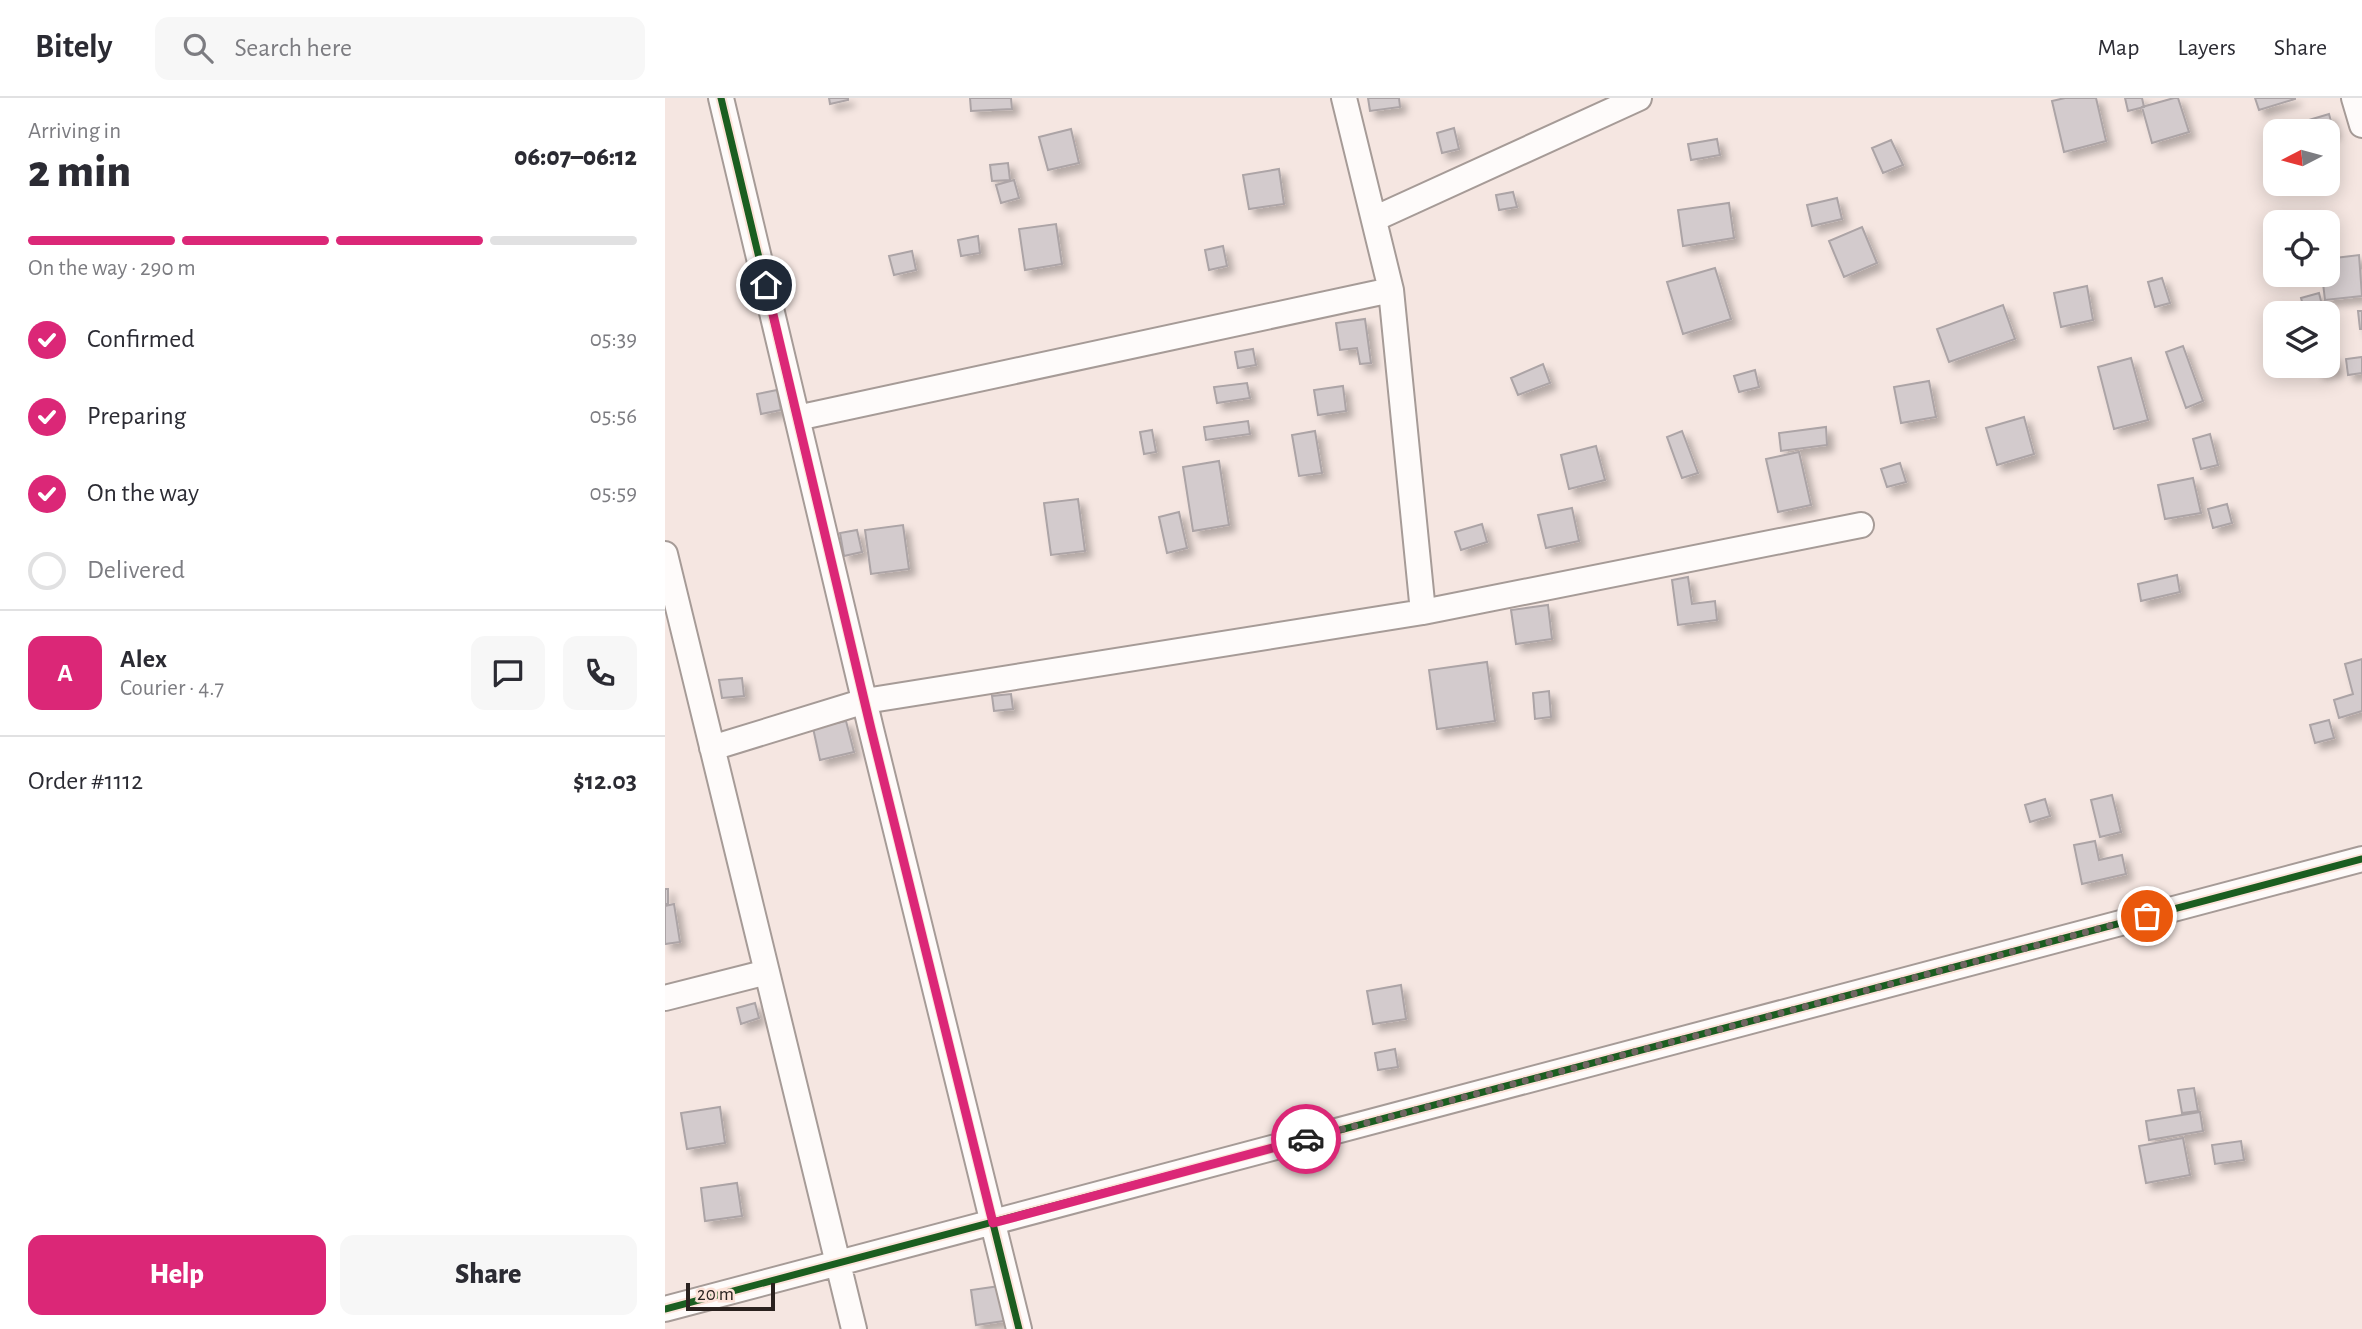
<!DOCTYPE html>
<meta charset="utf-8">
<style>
:root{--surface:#fff;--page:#f7f7f7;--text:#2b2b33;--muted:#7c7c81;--line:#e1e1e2;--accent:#db2777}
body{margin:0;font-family:"Alegreya Sans",sans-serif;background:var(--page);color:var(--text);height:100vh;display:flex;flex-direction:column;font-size:26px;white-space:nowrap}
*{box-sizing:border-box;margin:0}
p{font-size:23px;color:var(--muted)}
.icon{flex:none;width:38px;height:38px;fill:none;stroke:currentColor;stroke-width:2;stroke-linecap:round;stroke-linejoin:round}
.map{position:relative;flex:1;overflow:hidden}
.sheet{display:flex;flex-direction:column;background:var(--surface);width:665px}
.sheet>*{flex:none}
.needle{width:46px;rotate:264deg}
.controls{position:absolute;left:1598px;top:21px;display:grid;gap:14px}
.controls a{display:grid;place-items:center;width:77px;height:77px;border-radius:14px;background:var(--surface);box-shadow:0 4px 18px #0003;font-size:35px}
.scale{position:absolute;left:21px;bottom:18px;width:89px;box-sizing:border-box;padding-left:7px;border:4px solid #2a211e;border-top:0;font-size:19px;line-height:24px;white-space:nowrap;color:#2a211e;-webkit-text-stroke:5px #fde3d9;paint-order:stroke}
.pin{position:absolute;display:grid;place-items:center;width:60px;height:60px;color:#fff;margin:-30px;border:4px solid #fff;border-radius:50%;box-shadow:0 2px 7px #0007}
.courier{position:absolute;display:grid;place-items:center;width:70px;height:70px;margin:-35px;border:5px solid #db2777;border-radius:50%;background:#fff;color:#222;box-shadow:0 2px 9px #0007}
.headline em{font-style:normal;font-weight:800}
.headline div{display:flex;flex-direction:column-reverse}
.headline{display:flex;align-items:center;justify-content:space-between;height:119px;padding:0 28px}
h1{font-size:46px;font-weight:800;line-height:52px}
.bar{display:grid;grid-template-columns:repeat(4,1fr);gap:10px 7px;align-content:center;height:84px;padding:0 28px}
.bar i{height:9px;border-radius:5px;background:var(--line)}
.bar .on{background:var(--accent)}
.bar p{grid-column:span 4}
.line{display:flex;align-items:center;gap:18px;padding:0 28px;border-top:2px solid var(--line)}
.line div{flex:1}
.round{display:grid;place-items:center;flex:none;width:74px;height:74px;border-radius:14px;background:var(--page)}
ol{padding:0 28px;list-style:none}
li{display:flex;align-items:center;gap:21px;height:77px}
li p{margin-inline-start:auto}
li .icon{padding:7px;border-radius:50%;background:var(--accent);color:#fff;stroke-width:4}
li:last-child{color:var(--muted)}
li i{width:38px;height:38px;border:4px solid var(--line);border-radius:50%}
.action{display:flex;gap:14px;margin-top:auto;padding:14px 28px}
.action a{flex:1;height:80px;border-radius:14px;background:var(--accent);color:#fff;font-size:28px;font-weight:800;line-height:80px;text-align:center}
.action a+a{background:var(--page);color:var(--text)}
header{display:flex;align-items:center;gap:42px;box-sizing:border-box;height:98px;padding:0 35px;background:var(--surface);border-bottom:2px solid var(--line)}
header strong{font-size:33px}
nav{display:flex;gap:38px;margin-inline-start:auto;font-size:24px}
.search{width:490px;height:63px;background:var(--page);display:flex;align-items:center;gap:18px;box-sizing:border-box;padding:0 24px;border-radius:14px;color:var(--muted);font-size:26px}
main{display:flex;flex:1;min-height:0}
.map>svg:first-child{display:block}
.building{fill:#d3cbcd;stroke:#aca4a6;stroke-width:2;filter:url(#shadow)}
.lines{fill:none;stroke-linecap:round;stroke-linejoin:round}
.street-casing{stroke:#a69b97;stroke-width:28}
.street{stroke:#fefbfa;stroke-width:24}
.cycleway-casing{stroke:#fde3d9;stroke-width:11}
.cycleway{stroke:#1b5e20;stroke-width:7}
.done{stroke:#716662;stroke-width:7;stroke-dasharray:0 12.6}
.route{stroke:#db2777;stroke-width:9}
</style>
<header>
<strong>Bitely</strong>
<div class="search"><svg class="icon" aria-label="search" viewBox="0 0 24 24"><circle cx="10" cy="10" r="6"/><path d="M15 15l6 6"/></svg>Search here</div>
<nav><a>Map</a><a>Layers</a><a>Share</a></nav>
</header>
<main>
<section class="sheet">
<div class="headline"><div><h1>2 min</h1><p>Arriving in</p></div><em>06:07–06:12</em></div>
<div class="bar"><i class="on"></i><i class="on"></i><i class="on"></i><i></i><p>On the way · 290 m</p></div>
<ol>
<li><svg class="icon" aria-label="check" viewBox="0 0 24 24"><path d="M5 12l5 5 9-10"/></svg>Confirmed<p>05:39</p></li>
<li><svg class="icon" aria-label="check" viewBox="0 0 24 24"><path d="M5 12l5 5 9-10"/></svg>Preparing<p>05:56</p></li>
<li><svg class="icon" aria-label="check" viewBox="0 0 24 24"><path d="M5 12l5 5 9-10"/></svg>On the way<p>05:59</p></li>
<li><i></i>Delivered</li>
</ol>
<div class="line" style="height:126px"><b class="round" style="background:var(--accent);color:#fff">A</b><div><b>Alex</b><p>Courier · 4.7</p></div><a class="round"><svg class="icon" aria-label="chat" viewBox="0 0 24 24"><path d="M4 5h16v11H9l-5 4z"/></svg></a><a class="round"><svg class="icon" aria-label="phone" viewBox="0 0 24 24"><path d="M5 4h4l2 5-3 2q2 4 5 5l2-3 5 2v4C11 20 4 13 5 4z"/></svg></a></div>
<div class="line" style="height:91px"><div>Order #1112</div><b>$12.03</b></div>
<div class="action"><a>Help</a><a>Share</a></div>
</section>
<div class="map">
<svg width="1697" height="1231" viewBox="0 0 1697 1231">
<defs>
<filter id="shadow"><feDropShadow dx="6" dy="6" stdDeviation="3.5" flood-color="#0004"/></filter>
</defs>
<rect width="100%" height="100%" fill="#f5e6e1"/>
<path class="building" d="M164,0H183V2L165,6Z
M305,0H346L347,11L306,13Z
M703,0H734L735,9L705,13Z
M1400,0H1431L1441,43L1399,54L1387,3Z
M1460,0H1477L1479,9L1463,13Z
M1509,0H1513L1524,34L1487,45L1477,9Z
M1590,0H1630V1L1594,12Z
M1664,16L1669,34L1662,36V33H1647L1644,22Z
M789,30L794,51L777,55L772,35Z
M406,31L414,65L383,72L374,39Z
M1052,41L1055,57L1026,62L1023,46Z
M1226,42L1238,67L1218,75L1207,50Z
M343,65L345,82L327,83L325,67Z
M614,71L619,106L584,111L578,77Z
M349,82L354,100L336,105L331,87Z
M848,94L852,109L834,112L831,97Z
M1172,100L1177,121L1147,128L1142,107Z
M1064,105L1069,140L1018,148L1013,112Z
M391,126L397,166L360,172L354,131Z
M1197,129L1212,165L1179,179L1164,143Z
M313,138L315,155L296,158L293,142Z
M558,148L562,168L544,172L540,152Z
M247,153L251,172L229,177L224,158Z
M1694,157L1697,198L1660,202L1657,177H1662V161Z
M1050,170L1066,221L1018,236L1002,184Z
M1497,180L1505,205L1490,209L1483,184Z
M1422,188L1428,222L1396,229L1389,195Z
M1654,195L1659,215H1640L1636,200Z
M1338,207L1350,241L1284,264L1272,231Z
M1693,213H1697V231H1695Z
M700,221L706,265L695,266L692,250L675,252L671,225Z
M1518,248L1538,303L1521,310L1501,254Z
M588,251L591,267L573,270L570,254Z
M1669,257L1672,272L1654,275L1653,268H1662V258Z
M1697,259V275L1683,277L1681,261Z
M1466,260L1483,322L1449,331L1433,269Z
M878,266L885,285L853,297L846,280Z
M1090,272L1094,289L1074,294L1069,278Z
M1264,283L1271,319L1236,325L1229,289Z
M582,285L585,300L552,305L549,289Z
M678,288L681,313L653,317L649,292Z
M112,292L116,312L96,316L92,296Z
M1359,319L1369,356L1332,367L1321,330Z
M583,323L585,336L541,342L539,329Z
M1161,329L1162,347L1116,353L1114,335Z
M487,332L491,354L479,356L475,334Z
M650,333L657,375L634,378L627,337Z
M1017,333L1033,375L1017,380L1002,339Z
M1545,336L1553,367L1536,371L1528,341Z
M931,348L940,382L904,391L896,357Z
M1134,354L1146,407L1113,414L1101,361Z
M554,363L564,427L528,433L518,369Z
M1235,365L1241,384L1222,389L1216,371Z
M1528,380L1536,415L1500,421L1493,387Z
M413,401L420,453L386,457L379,405Z
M1562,406L1567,425L1548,430L1543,411Z
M907,410L914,443L881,450L873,417Z
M514,414L522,450L502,455L494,419Z
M817,426L822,444L796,452L790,434Z
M238,427L244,471L206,476L200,432Z
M192,432L197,454L179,458L175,435Z
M1512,477L1515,494L1476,503L1473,486Z
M1023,479L1027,506L1050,503L1052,522L1013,527L1007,482Z
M883,507L887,541L851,546L846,512Z
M1697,561V613L1674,620L1669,602L1688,596L1680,566Z
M822,564L830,623L772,631L764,572Z
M77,580L79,598L57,600L54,582Z
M884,593L886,619L870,621L868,595Z
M346,596L348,611L329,613L327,598Z
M1664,622L1669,640L1650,645L1645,627Z
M181,623L189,654L155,662L148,630Z
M1447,697L1456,734L1435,739L1426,702Z
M1380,701L1385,718L1365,724L1360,707Z
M1430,743L1434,762L1457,757L1461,776L1417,786L1409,747Z
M0,791H3V806H0Z
M9,806L15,844L0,846V808Z
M736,887L741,921L708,926L702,893Z
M90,905L94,920L76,926L72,910Z
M730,951L733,969L713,972L710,955Z
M1529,990L1533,1013L1517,1015L1513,992Z
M55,1009L60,1045L22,1051L16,1015Z
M1535,1014L1538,1033L1484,1042L1481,1023Z
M1518,1040L1525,1077L1481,1085L1474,1048Z
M1576,1043L1579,1062L1550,1066L1547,1047Z
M72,1085L77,1118L40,1123L36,1090Z
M335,1188L339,1223L311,1227L306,1192Z"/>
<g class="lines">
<g class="street-casing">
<path id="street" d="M56,0L206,631L354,1231
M679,0L726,192L758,514
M1689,0L1697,27
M709,121L974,0
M132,320L726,192
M0,456L189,1231
M47,650L200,603L758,514L1196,427
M0,900L102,874
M0,1211L1697,761"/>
</g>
<use href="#street" class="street"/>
<g class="cycleway-casing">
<path id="cycleway" d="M56,0L206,631L354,1231
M0,1211L1697,761"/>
</g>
<use href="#cycleway" class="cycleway"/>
</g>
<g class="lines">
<path class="done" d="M641,1041L1482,818"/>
<path class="route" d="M101,187L206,631L328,1125L641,1041"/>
</g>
</svg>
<div class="controls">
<a><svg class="needle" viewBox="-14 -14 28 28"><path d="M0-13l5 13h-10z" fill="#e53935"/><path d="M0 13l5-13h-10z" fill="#7c7c81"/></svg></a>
<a><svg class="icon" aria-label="locate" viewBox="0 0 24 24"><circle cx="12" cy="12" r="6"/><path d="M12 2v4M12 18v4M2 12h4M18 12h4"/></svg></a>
<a><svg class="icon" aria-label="layers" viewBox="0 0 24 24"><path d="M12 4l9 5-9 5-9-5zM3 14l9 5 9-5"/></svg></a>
</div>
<div class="scale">20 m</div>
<div class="pin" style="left:1482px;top:818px;background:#ea580c"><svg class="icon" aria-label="bag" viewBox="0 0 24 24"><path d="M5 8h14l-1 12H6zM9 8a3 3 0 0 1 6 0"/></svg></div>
<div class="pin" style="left:101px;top:187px;background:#1f2937"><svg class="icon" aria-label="home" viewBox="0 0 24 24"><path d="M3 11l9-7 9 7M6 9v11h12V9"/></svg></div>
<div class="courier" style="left:641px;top:1041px"><svg class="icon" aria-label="car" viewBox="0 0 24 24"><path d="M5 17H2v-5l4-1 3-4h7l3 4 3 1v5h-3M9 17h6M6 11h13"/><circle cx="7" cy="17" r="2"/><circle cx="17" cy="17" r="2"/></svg></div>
</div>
</main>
